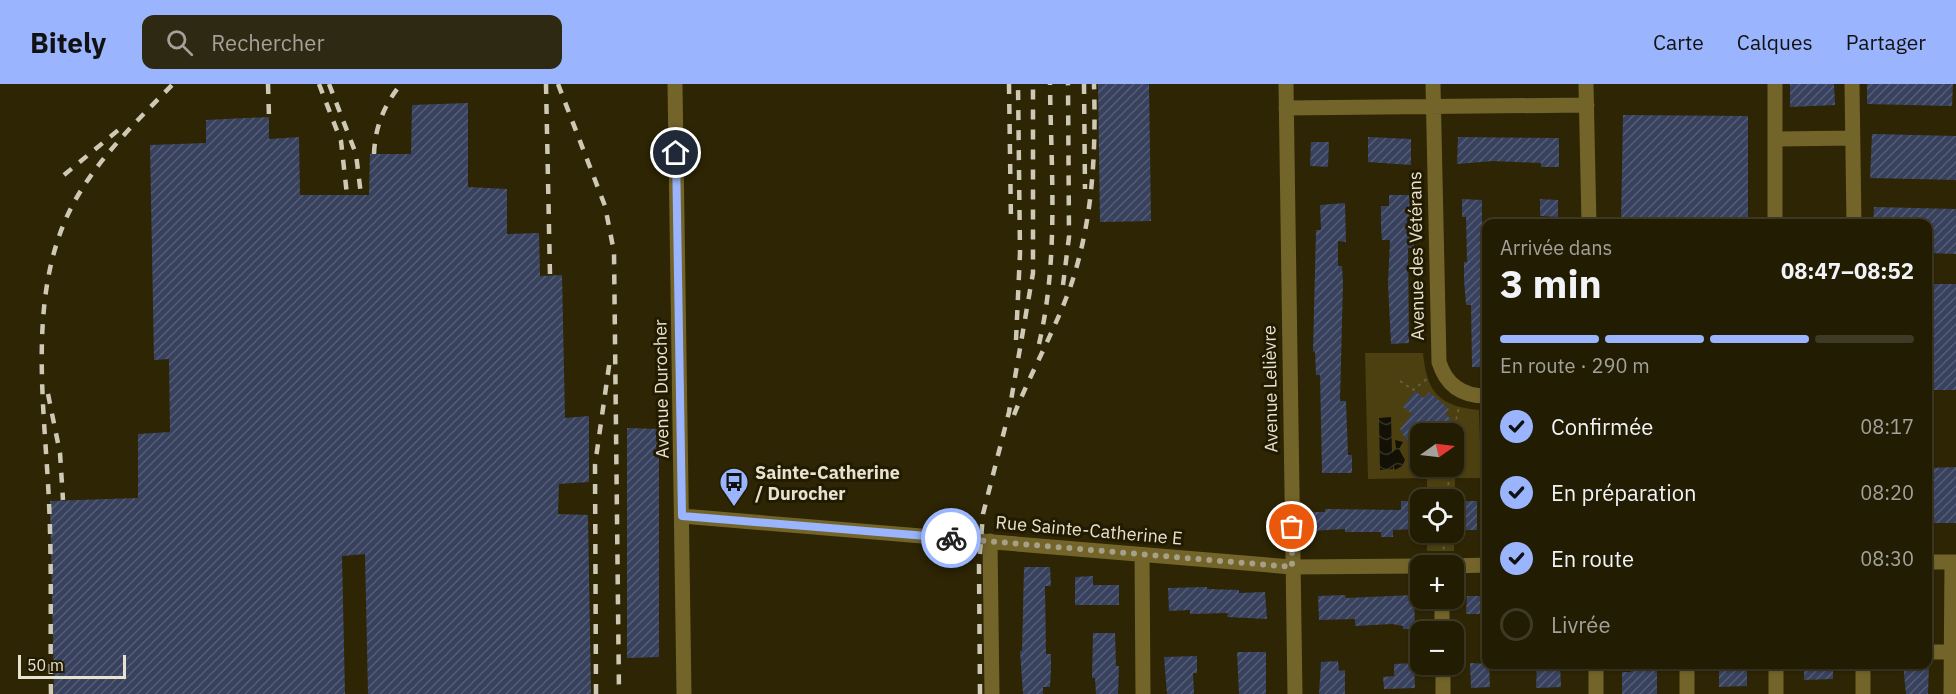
<!DOCTYPE html>
<html lang="fr">
<meta charset="utf-8">
<style>
:root{--surface:#221c03;--page:#2e2912;--text:#f1f3f6;--muted:#a2a19a;--line:#3f3a25;--accent:#9ab5fd}
body{margin:0;font-family:"IBM Plex Sans",sans-serif;background:var(--page);color:var(--text);height:100vh;display:flex;flex-direction:column;font-size:22px;white-space:nowrap}
*{box-sizing:border-box;margin:0}
p{font-size:20px;color:var(--muted)}
.icon{flex:none;width:33px;height:33px;fill:none;stroke:currentColor;stroke-width:2;stroke-linecap:round;stroke-linejoin:round}
.map{position:relative;flex:1;overflow:hidden}
.panel{position:absolute;left:1482px;top:135px;width:450px;height:450px;display:flex;flex-direction:column;background:var(--surface);border-radius:12px;box-shadow:0 2px 4px #0004,0 0 0 2px var(--line)}
.panel>*{flex:none}
.needle{width:39px;rotate:76deg}
.tools{position:absolute;left:1410px;top:339px;display:grid;gap:12px}
.tools a{display:grid;place-items:center;width:54px;height:54px;border-radius:12px;background:var(--surface);box-shadow:0 2px 4px #0004,0 0 0 2px var(--line);font-size:30px}
.scale{position:absolute;left:18px;bottom:15px;width:108px;box-sizing:border-box;padding-left:6px;border:3px solid #e8e3d1;border-top:0;font-size:16px;line-height:21px;white-space:nowrap;color:#e8e3d1;-webkit-text-stroke:4px #231b00;paint-order:stroke}
.pin{position:absolute;display:grid;place-items:center;width:51px;height:51px;color:#fff;margin:-26px;border:3px solid #fff;border-radius:50%;box-shadow:0 2px 6px #0007}
.courier{position:absolute;display:grid;place-items:center;width:60px;height:60px;margin:-30px;border:4px solid #9ab5fd;border-radius:50%;background:#fff;color:#222;box-shadow:0 2px 8px #0007}
.overview em{font-style:normal;font-weight:800}
.overview div{display:flex;flex-direction:column-reverse}
.overview{display:flex;align-items:center;justify-content:space-between;height:102px;padding:0 18px}
h1{font-size:39px;font-weight:800;line-height:45px}
.bar{display:grid;grid-template-columns:repeat(4,1fr);gap:9px 6px;align-content:center;height:72px;padding:0 18px}
.bar i{height:8px;border-radius:4px;background:var(--line)}
.bar .selected{background:var(--accent)}
.bar p{grid-column:span 4}
ol{padding:0 18px;list-style:none}
li{display:flex;align-items:center;gap:18px;height:66px}
li p{margin-inline-start:auto}
li .icon{padding:6px;border-radius:50%;background:var(--accent);color:#111;stroke-width:4}
li:last-child{color:var(--muted)}
li i{width:33px;height:33px;border:3px solid var(--line);border-radius:50%}
header{display:flex;align-items:center;gap:36px;box-sizing:border-box;height:84px;padding:0 30px;background:var(--accent);color:#111}
header strong{font-size:28px}
nav{display:flex;gap:33px;margin-inline-start:auto;font-size:21px}
.search{width:420px;height:54px;background:var(--page);display:flex;align-items:center;gap:15px;box-sizing:border-box;padding:0 21px;border-radius:12px;color:var(--muted);font-size:22px}
.map>svg:first-child{display:block}
.green{fill:#4c4010;fill-rule:evenodd}
.water{fill:url(#water-waves)}
.building{fill:url(#building-hatch)}
.lines{fill:none;stroke-linecap:round;stroke-linejoin:round}
.path{stroke:#665f42;stroke-width:2;stroke-dasharray:3 4.5;stroke-linecap:butt}
.minor{stroke:#73642a;stroke-width:15}
.rail{stroke:#cec9b5;stroke-width:4.5;stroke-dasharray:10 10;stroke-linecap:butt}
.done{stroke:#a7a089;stroke-width:6;stroke-dasharray:0 10.8}
.route{stroke:#9ab5fd;stroke-width:8}
.labels{text-anchor:middle;dominant-baseline:central;stroke-width:6;stroke-linejoin:round;paint-order:stroke}
.street-label{font-size:18px;fill:#e8e3d1;stroke:#231b00}
.poi-label{font-size:18px;font-weight:bold;fill:#e8e3d1;stroke:#231b00;text-anchor:start}
</style>
<header>
<strong>Bitely</strong>
<div class="search"><svg class="icon" aria-label="search" viewBox="0 0 24 24"><circle cx="10" cy="10" r="6"/><path d="M15 15l6 6"/></svg>Rechercher</div>
<nav><a>Carte</a><a>Calques</a><a>Partager</a></nav>
</header>
<div class="map">
<svg width="1956" height="610" viewBox="0 0 1956 610">
<defs>
<pattern id="water-waves" width="16" height="10" patternUnits="userSpaceOnUse" patternTransform="scale(1.5)"><rect width="16" height="10" fill="#131005"/><path d="M0 5q4-4 8 0t8 0" fill="none" stroke="#353328"/></pattern>
<pattern id="building-hatch" width="6" height="6" patternUnits="userSpaceOnUse" patternTransform="scale(1.5)"><rect width="6" height="6" fill="#38425e"/><path d="M-1 1l2-2M0 6l6-6M5 7l2-2" fill="none" stroke="#555d74"/></pattern>
</defs>
<rect width="100%" height="100%" fill="#2d2504"/>
<path class="green" d="M1365,269H1423C1427,309 1439,322 1479,326L1481,394H1455L1454,467H1427V449L1454,448V416L1427,415V394L1368,395ZM1420,350H1454V382H1420Z"/>
<path class="water" d="M1391,333L1392,369L1396,364L1395,356L1403,358L1399,365L1405,376L1402,382L1395,386L1393,380V385L1380,386L1379,334Z"/>
<path class="building" d="M1098,0H1149L1151,137L1100,138Z
M1790,0H1834L1835,21L1790,23Z
M1867,0H1953L1952,22L1867,20Z
M468,19V103L507,105V150L539,149L540,192L562,191L565,334L589,332V398L559,400L558,430L588,431L591,610H368L365,470L342,472L345,610H54L50,417L138,414V350L170,348L169,275L154,276L150,61L206,59V36L269,33V55L299,53L300,111H369L370,70H411L412,21Z
M1623,31L1748,32V137L1621,138Z
M1872,50L1956,52V96L1870,94Z
M1368,53L1411,55V81L1368,78Z
M1458,53L1559,54V83H1541V79L1493,77L1457,80Z
M1311,58H1329L1328,83L1310,82Z
M1389,111H1411L1414,164H1408L1409,259L1391,260L1388,200L1390,156H1382L1381,143V122H1389Z
M1462,115L1482,116V143H1486V160H1482V183L1486,182V194H1484L1486,283H1472L1471,221H1466L1464,195V178H1467L1466,133H1462Z
M1540,115L1558,116V133L1540,132Z
M1345,119L1346,158L1338,157V182H1342L1343,199L1340,317H1346L1348,371H1352V389H1322L1320,291H1316L1315,267L1313,268L1316,146H1321L1320,121Z
M1874,123L1956,125V170L1928,169V140H1873Z
M1928,200H1956V306H1928Z
M1415,307L1424,314L1429,308L1449,325L1445,330L1452,336L1442,350L1429,343L1420,350L1416,359L1406,355L1400,345L1412,330L1403,323Z
M627,344L659,345V573L627,574Z
M1956,383V439H1928V384Z
M1401,417H1416V429H1420V445L1393,446V453H1381V448H1345V445L1310,447L1309,428H1325V425L1401,426Z
M1459,417H1477V446H1459Z
M1024,483H1050L1051,502H1045L1046,570H1051V584L1050,603H1043V610H1023L1020,567H1022Z
M1093,492V501H1119V521H1075V493Z
M1207,503V505L1239,506V509L1265,508L1267,535L1227,533L1228,529L1190,530V526L1169,527L1168,504Z
M1345,511L1346,514L1414,511L1415,545H1403V542L1392,540L1355,542V535L1319,536L1318,512Z
M1467,512H1486V530H1466Z
M1093,549H1115L1116,582H1119L1118,610H1096L1095,594H1092Z
M1237,568H1266V610H1239Z
M1197,572V589H1193L1194,610H1167L1164,573Z
M1338,577L1339,587L1345,586V610H1319L1321,578Z
M1414,579L1415,604L1384,605L1383,593L1394,592V580Z
M1470,579L1489,580L1490,603L1471,604Z
M1537,580H1560L1561,603L1536,604Z
M1631,580H1657V610H1622V588H1631Z
M1719,580H1747V602L1719,603Z
M1804,580H1833V595L1804,596Z
M1903,580H1929L1928,610H1906Z"/>
<g class="lines">
<path class="path" d="M1400,297L1413,306L1428,294
M1453,350L1459,323
M1447,416L1450,382
M1443,473L1445,448"/>
<path class="minor" d="M675,0L684,610
M1286,0L1295,610
M1433,0L1439,278C1446,301 1462,312 1486,312
M1586,0L1589,140
M1775,0V140
M1852,0L1854,140
M1286,24L1587,21
M1775,55L1853,54
M682,432L1292,483L1420,482
M990,457L992,610
M1142,471L1143,610
M1928,478H1956
M1454,482L1486,481
M1442,514V548
M1928,568H1951
M1443,580V610
M1596,580V610
M1687,580V610
M1776,580V610
M1863,580V610
M1951,610L1952,478"/>
<path class="rail" d="M268,0L269,33
M319,0L341,57L347,111
M329,0L356,70L361,111
M546,0L550,191
M558,0L605,122L614,168L619,610
M1009,0L1011,138
M1084,0L1085,105
M374,70C375,43 384,21 401,0
M64,91L122,43
M1063,201L1069,153L1068,0
M1016,256L1020,169L1018,0
M1039,260C1059,175 1051,87 1050,0
M48,310L60,369L63,416
M1014,331C1031,288 1054,248 1070,204C1093,137 1096,70 1094,0
M51,610C50,546 52,482 49,419C45,324 26,211 72,122C97,75 136,38 173,0
M596,610L595,381L610,275
M980,610L979,481L983,430L1009,328L1033,189V0"/>
</g>
<g class="lines">
<path class="done" d="M951,454L1292,483V443"/>
<path class="route" d="M676,69L682,432L951,454"/>
</g>
<defs>
<g id="bus-pin" transform="scale(1.5)"><path d="M0 17L-7.5 6A9.5 9.5 0 1 1 7.5 6Z" fill="#9ab5fd" stroke="#231b00"/><path d="M-5-6H5V4H4V6H2V4H-2V6H-4V4H-5ZM-3.5-4V0h7V-4ZM-3.5 1.2v1.5H-2V1.2ZM2 1.2v1.5H3.5V1.2Z" fill="#111"/></g>
</defs>
<g fill-rule="evenodd">
<use href="#bus-pin" x="734" y="398"/>
</g>
<g class="labels">
<g class="street-label">
<text transform="translate(1416 172) rotate(-91)">Avenue des Vétérans</text>
<text transform="translate(661 305) rotate(-91)">Avenue Durocher</text>
<text transform="translate(1270 305) rotate(-91)">Avenue Lelièvre</text>
<text transform="translate(1089 446) rotate(5)">Rue Sainte-Catherine E</text>
</g>
<g class="poi-label">
<text x="755" y="388">Sainte-Catherine<tspan x="755" dy="21">/ Durocher</tspan></text>
</g>
</g>
</svg>
<div class="tools">
<a><svg class="needle" viewBox="-14 -14 28 28"><path d="M0-13l5 13h-10z" fill="#e53935"/><path d="M0 13l5-13h-10z" fill="#a2a19a"/></svg></a>
<a><svg class="icon" aria-label="locate" viewBox="0 0 24 24"><circle cx="12" cy="12" r="6"/><path d="M12 2v4M12 18v4M2 12h4M18 12h4"/></svg></a>
<a>+</a>
<a>−</a>
</div>
<div class="scale">50 m</div>
<div class="pin" style="left:1292px;top:443px;background:#ea580c"><svg class="icon" aria-label="bag" viewBox="0 0 24 24"><path d="M5 8h14l-1 12H6zM9 8a3 3 0 0 1 6 0"/></svg></div>
<div class="pin" style="left:676px;top:69px;background:#1f2937"><svg class="icon" aria-label="home" viewBox="0 0 24 24"><path d="M3 11l9-7 9 7M6 9v11h12V9"/></svg></div>
<div class="courier" style="left:951px;top:454px"><svg class="icon" aria-label="bike" viewBox="0 0 24 24"><circle cx="6" cy="16" r="4"/><circle cx="18" cy="16" r="4"/><path d="M6 16l4-8h5l3 8M10 8l3 8H6M13 5h3"/></svg></div>
<section class="panel">
<div class="overview"><div><h1>3 min</h1><p>Arrivée dans</p></div><em>08:47–08:52</em></div>
<div class="bar"><i class="selected"></i><i class="selected"></i><i class="selected"></i><i></i><p>En route · 290 m</p></div>
<ol>
<li><svg class="icon" aria-label="check" viewBox="0 0 24 24"><path d="M5 12l5 5 9-10"/></svg>Confirmée<p>08:17</p></li>
<li><svg class="icon" aria-label="check" viewBox="0 0 24 24"><path d="M5 12l5 5 9-10"/></svg>En préparation<p>08:20</p></li>
<li><svg class="icon" aria-label="check" viewBox="0 0 24 24"><path d="M5 12l5 5 9-10"/></svg>En route<p>08:30</p></li>
<li><i></i>Livrée</li>
</ol>
</section>
</div>
